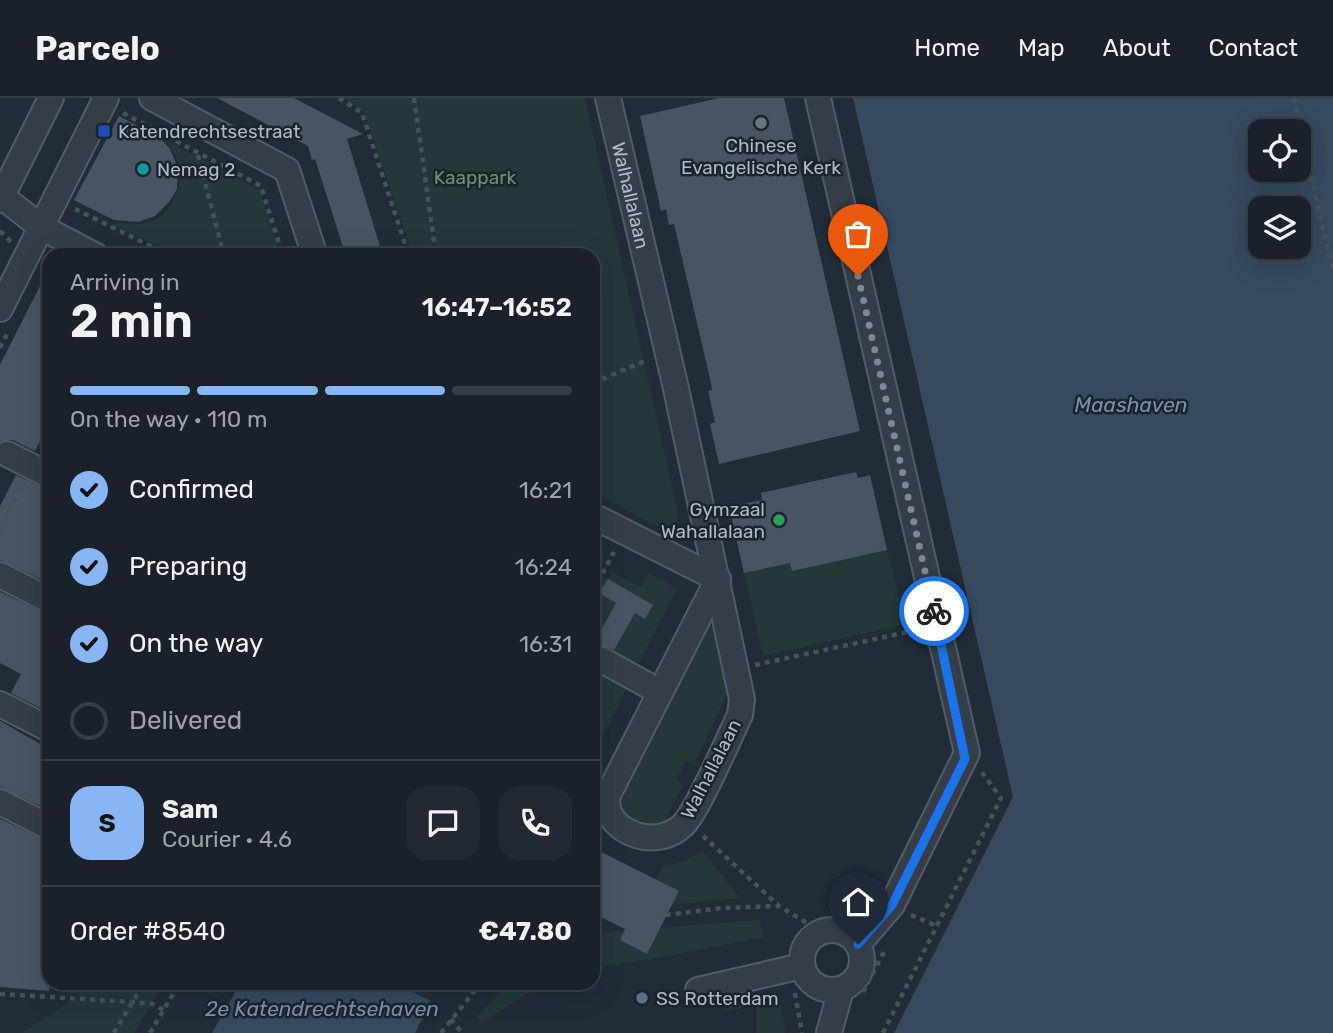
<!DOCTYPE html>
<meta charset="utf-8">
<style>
:root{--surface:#1a212a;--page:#232932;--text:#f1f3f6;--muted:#9fa3a8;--line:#383e47;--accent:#86b6f4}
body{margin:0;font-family:Rubik,sans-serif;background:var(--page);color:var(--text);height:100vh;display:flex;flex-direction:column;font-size:26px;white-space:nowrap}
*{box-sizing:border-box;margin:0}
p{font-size:23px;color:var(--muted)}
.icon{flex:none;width:38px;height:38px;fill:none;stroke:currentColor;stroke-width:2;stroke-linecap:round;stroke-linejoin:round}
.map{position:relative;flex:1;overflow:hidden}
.drawer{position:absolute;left:42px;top:150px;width:558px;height:742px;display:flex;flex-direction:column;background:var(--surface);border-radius:21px;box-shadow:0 7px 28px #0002,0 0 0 2px var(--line)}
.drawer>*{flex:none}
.controls{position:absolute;left:1248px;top:21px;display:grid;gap:14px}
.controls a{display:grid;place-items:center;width:63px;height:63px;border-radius:14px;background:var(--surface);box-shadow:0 7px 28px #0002,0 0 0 2px var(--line);font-size:35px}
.pin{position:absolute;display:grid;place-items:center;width:60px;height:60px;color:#fff;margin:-72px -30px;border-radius:50% 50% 50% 0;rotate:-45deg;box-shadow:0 0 7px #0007}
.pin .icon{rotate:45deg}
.courier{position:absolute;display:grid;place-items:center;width:70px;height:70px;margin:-35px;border:5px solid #1a73e8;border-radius:50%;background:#fff;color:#222;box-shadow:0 2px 9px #0007}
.overview em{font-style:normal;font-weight:600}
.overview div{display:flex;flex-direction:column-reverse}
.overview{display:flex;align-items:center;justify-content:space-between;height:119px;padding:0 28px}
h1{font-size:46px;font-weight:600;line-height:52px}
.bar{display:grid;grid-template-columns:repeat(4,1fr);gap:10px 7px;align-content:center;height:84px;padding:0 28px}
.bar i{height:9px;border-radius:5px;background:var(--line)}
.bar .current{background:var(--accent)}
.bar p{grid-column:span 4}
.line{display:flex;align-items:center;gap:18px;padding:0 28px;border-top:2px solid var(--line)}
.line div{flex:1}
.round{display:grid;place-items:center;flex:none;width:74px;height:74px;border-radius:21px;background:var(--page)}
ol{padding:0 28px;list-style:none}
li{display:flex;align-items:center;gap:21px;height:77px}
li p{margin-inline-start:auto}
li .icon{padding:7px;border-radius:50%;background:var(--accent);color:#111;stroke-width:4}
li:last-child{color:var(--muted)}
li i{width:38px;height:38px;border:4px solid var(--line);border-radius:50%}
header{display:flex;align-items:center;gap:42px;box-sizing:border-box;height:98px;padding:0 35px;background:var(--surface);border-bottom:2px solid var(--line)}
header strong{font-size:33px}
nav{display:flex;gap:38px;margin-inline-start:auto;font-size:24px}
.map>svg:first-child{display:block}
.green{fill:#243839}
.water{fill:#36495f;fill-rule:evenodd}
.building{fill:#485462}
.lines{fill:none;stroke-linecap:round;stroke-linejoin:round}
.minor-casing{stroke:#535c66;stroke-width:28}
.path{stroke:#415556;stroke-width:4.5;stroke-dasharray:5 5;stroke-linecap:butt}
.minor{stroke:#353e48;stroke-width:24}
.done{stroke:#7e8894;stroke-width:7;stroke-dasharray:0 12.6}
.route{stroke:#1a73e8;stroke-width:9}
.worship-dot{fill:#6b7280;stroke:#1b232d;stroke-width:2.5}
.transit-dot{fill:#1a4fb4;stroke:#1b232d;stroke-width:2.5}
.culture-dot{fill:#0f9aa8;stroke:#1b232d;stroke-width:2.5}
.leisure-dot{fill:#2e9e5b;stroke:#1b232d;stroke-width:2.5}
.service-dot{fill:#5c6f8a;stroke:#1b232d;stroke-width:2.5}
.labels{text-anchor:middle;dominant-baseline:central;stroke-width:5;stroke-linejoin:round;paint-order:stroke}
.poi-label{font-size:19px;fill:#b0b9c5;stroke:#1b232d;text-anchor:start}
.park-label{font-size:19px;fill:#689570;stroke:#1b232d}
.street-label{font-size:19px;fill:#b0b9c5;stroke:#1b232d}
.water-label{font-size:21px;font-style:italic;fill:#7991ac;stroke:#1b232d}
</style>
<header>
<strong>Parcelo</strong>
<nav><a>Home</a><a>Map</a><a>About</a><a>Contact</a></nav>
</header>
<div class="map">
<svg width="1333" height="935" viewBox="0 0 1333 935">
<rect width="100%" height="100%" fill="#222c38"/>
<path class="green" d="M344,0H585L678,416L676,429L665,432L593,394V158L413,157L364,13Z
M162,40L260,93L280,157H177L114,127C122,123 135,128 146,125C173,119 188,82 175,58C172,51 167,45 162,40Z
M885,443L906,526L763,558L744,475Z
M593,472L607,481L612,474L641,489L649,475L677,490L593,657Z
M710,528L716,534L728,594L694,666L686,662L676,682L683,687L661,730H643L623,716L619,699L706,529Z
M701,752L740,800L644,809L663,768L686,763Z
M760,822L764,839L652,861L593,869V835Z
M67,886H164L134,935H21L80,897L62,894Z
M509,886H541L482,925L477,919Z
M779,897L786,935H757V907L726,913L725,909Z"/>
<path class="water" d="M853,0H1333V935H894L1013,699ZM1260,33H1298V72H1260ZM1260,110H1298V149H1260Z
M240,886H396L431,903L415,935H212Z"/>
<path class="building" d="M217,0H294L363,36L347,41L383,158H346L315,61L312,62L308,48Z
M719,0H784L860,333L719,366L710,326L715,324L708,293L712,292L711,285L674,126L669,127L666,111L661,113L640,18Z
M119,18L160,40L170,51L178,70L177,91L170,103L155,118L138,124L114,122L74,102Z
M49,170V326L35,353L13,342L0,343V267Z
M856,374L858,380L870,377L887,452L792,473L790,465L744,475L729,409L762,402L761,395Z
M16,377L49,392V485L0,462V408Z
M608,481L653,507L645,521L635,515L614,552L600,546L593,547L616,505L599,495Z
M0,494L49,517V602L44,612L11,595L21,576L0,565Z
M0,623L49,651V712L0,689Z
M0,721L49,744V893L0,889Z
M593,750L679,793L647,856L620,842L625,831L593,815Z"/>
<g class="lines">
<g class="minor-casing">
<g id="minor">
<path d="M152,0L287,72L315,158"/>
<path id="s1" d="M608,0L675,286L742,601L740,617C729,639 697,715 682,728C665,743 641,743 622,730C611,722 605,710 608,697L718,481"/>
<path d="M818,0L967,655L892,807L858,846"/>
<path d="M0,97L41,129L96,158"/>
<path d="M0,102L51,0"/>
<path d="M0,211L106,0"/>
<path d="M7,356L49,377"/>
<path d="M593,418L718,481"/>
<path d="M0,477L49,502"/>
<path d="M600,561L660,594"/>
<path d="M0,606L49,631"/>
<path d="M0,704L49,729"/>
<circle cx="832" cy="862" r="30"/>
<path d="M698,892L802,868"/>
<path d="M829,935L841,891"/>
</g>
</g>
<path class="path" d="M339,0L362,15L409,158
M414,0L436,158
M1294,0L1333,176
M123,15L261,88L283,158
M198,57L224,158
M75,111L171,158
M0,133L11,144
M0,250L9,232
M593,285L647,262
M41,349L49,333
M0,431L22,388
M593,493L614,454
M755,567L917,532
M703,738L779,808L820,833
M911,817L937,828
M656,818L723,810L779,808
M863,894L885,852
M795,895L802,935
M0,896L132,904L153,906L165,913
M451,921L462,935
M114,935L143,886
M150,935L179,886
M441,935L480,886
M883,935L1001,700L981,673"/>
<use href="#minor" class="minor"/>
</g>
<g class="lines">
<path class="done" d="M858,178L934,513"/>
<path class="route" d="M858,846L892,807L965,661L934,513"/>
</g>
<circle class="worship-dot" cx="761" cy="25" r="7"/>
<rect class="transit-dot" x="97" y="26" width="14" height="14" rx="3.5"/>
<circle class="culture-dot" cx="143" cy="71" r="7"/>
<circle class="leisure-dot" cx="779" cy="422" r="7"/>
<circle class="service-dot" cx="642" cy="900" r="7"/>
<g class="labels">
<g class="poi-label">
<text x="118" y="33">Katendrechtsestraat</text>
<text x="761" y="47" text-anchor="middle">Chinese<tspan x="761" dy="22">Evangelische Kerk</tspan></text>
<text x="157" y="71">Nemag 2</text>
<text x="765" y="411" text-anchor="end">Gymzaal<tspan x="765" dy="22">Wahallalaan</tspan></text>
<text x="656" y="900">SS Rotterdam</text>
</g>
<g class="park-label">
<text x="475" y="79">Kaappark</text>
</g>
<g class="street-label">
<text stroke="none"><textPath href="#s1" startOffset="100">Walhallalaan</textPath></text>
<text transform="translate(711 671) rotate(-63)">Walhallalaan</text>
</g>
<g class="water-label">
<text x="1131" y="306">Maashaven</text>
<text x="322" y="910">2e Katendrechtsehaven</text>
</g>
</g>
</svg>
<div class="controls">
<a><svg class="icon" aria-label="locate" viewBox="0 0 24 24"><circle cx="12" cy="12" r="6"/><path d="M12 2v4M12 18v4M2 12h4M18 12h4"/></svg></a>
<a><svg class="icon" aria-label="layers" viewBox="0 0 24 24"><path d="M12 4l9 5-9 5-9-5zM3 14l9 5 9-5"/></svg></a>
</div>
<div class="pin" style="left:858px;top:178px;background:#ea580c"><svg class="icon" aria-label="bag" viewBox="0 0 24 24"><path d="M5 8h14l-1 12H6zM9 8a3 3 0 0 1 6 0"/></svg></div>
<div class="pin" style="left:858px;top:846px;background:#1f2937"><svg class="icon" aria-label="home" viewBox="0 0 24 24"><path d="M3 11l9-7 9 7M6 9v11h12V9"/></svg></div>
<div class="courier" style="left:934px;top:513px"><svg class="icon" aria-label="bike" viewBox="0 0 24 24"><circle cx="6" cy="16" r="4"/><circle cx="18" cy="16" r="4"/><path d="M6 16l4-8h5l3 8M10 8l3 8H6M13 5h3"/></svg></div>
<section class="drawer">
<div class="overview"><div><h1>2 min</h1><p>Arriving in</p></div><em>16:47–16:52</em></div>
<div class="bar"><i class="current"></i><i class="current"></i><i class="current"></i><i></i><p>On the way · 110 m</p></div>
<ol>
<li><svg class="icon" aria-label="check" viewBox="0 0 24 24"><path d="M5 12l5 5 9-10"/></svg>Confirmed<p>16:21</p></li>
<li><svg class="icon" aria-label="check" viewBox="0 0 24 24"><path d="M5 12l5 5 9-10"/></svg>Preparing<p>16:24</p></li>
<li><svg class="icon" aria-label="check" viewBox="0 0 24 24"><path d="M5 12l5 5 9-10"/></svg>On the way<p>16:31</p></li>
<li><i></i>Delivered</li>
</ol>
<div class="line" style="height:126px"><b class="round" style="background:var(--accent);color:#111">S</b><div><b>Sam</b><p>Courier · 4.6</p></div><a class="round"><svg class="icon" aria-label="chat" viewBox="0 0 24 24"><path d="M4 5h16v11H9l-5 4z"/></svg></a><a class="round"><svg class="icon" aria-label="phone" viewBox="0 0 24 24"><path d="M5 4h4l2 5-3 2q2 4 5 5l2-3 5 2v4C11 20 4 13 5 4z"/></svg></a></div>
<div class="line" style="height:91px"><div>Order #8540</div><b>€47.80</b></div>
</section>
</div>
